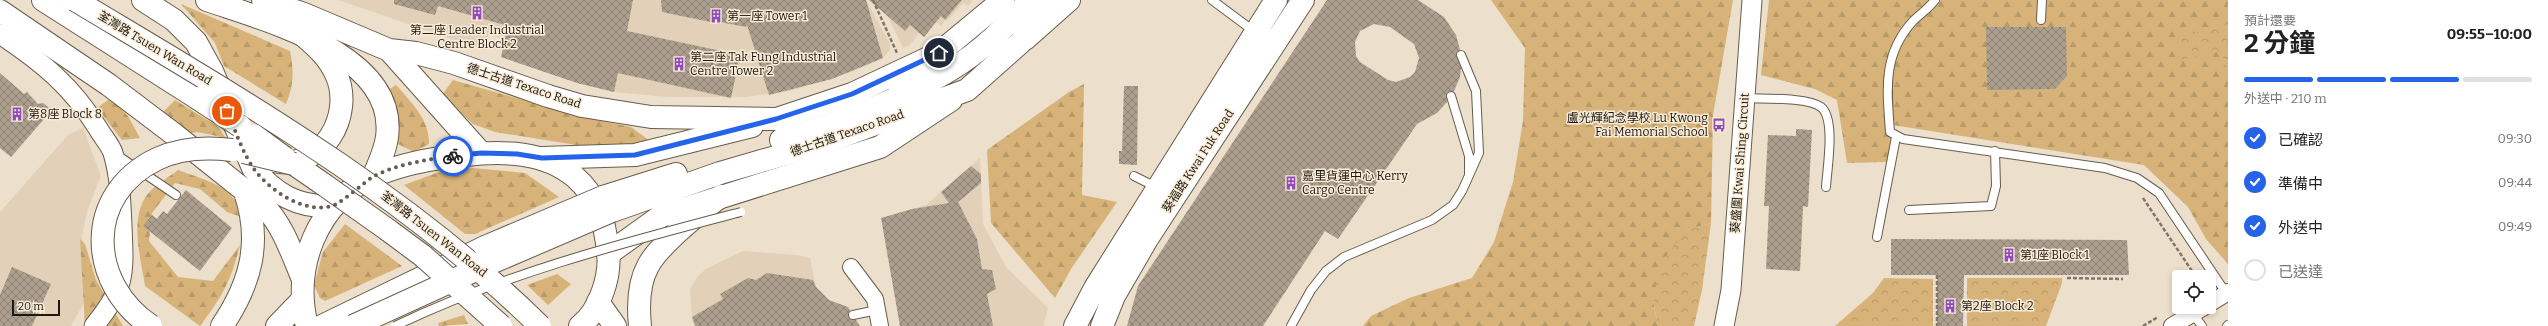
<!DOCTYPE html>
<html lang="zh-TW">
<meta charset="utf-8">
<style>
:root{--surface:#fff;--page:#f6f6f6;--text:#222;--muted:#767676;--line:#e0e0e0;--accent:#2563eb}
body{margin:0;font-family:Bitter,"Noto Sans TC",serif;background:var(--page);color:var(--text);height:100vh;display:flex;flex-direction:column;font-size:15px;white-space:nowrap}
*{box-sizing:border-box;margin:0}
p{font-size:13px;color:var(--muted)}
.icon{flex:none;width:22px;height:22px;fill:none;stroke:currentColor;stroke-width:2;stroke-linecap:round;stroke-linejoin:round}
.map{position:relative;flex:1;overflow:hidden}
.panel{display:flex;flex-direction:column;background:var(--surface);width:320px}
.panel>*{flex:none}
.tools{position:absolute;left:2172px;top:270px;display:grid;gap:8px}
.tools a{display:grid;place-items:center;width:44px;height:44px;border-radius:4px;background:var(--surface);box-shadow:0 2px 6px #0003;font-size:20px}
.scale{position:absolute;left:12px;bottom:10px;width:48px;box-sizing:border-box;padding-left:4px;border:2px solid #1c1710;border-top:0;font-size:11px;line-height:14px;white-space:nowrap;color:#1c1710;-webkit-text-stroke:3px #f9ecd8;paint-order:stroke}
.pin{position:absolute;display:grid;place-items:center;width:34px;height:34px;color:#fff;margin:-17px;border:2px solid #fff;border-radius:50%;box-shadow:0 1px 4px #0007}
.courier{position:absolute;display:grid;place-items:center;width:40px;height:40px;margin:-20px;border:3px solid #2563eb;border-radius:50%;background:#fff;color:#222;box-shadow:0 1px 5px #0007}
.head em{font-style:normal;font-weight:700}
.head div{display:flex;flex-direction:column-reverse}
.head{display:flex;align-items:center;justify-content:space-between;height:68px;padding:0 16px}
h1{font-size:26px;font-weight:700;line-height:30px}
.bar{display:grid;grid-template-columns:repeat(4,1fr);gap:6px 4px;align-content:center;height:48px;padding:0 16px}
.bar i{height:5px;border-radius:3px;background:var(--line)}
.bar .selected{background:var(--accent)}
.bar p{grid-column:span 4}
ol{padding:0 16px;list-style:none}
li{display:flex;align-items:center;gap:12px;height:44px}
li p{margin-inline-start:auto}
li .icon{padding:4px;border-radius:50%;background:var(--accent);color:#fff;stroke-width:4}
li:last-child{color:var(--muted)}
li i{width:22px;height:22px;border:2px solid var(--line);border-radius:50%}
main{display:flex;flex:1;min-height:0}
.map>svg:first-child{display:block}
.built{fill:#e2d1b8}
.forest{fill:url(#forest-firs)}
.park{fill:url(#park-crowns)}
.building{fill:url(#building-cross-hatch);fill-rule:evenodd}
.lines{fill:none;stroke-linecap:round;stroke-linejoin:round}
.service-casing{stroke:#685d4c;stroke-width:10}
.minor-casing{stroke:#685d4c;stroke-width:18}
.tertiary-casing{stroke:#685d4c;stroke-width:21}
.secondary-casing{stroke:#685d4c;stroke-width:24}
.primary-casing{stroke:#685d4c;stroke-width:24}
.motorway-casing{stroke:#685d4c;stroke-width:24}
.path{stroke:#80776a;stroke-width:2.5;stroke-dasharray:4 2;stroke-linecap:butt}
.service{stroke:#fff;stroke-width:8}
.minor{stroke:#fff;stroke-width:16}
.tertiary{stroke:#fff;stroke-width:19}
.secondary{stroke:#fff;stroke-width:22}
.primary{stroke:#fff;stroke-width:22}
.motorway{stroke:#fff;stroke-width:22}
.service-bridge-casing{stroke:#685d4c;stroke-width:10;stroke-linecap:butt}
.primary-bridge-casing{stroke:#685d4c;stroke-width:24;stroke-linecap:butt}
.motorway-bridge-casing{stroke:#685d4c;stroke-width:24;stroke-linecap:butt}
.service-bridge{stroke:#fff;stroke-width:8}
.primary-bridge{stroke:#fff;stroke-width:22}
.motorway-bridge{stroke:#fff;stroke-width:22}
.done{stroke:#655d51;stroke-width:4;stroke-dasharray:0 7.2}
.route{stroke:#2563eb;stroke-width:5}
.labels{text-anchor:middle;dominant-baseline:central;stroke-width:3;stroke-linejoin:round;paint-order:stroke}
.poi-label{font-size:12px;fill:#1c1710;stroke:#f9ecd8;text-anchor:start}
.street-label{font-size:12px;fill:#1c1710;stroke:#f9ecd8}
</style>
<main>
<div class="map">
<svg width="2228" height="326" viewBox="0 0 2228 326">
<defs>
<pattern id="forest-firs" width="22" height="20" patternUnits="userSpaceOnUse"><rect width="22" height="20" fill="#d7b379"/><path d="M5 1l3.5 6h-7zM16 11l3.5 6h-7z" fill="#b89968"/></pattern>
<pattern id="park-crowns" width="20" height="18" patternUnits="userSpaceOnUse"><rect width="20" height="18" fill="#d7b379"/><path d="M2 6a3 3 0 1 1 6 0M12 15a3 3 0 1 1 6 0" fill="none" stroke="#b89968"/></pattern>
<pattern id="building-cross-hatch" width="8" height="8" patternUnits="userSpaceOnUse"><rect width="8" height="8" fill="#ac9f8d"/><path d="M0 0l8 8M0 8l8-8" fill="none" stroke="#8b8172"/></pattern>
</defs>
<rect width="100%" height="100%" fill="#ecdfcb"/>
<path class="built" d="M338,0H866L890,44V50L883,58L854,71L790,91L746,97H668L614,92L578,83L501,57L505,40L489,34L484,50Z
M880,0H973L968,6L963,3L947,21L945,20L941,26L936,22L924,37L919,33L910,45L903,48Z
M83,128L101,176L87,211L82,236L83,247L92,288L71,326H0V212L68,135Z
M980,158L983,224L1006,267L1048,308L1043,326H901L882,218L926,205Z
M743,251L798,255L810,258L816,287L829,301L848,307L859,326H695L692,317L690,289L698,276L706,269Z"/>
<path class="forest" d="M1491,0H1733L1713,115L1711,223L1687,230L1653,300L1658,326H1363L1371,316L1409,298L1472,278L1494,242L1513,182L1523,121L1525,48Z
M1769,0H2228V264L2206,239L2188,207L2144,165L1893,125L1887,162L1847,163L1837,100L1815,89L1761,75Z
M181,4L290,51C294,71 294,85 286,104L224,66L215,43Z
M453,80L583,117L631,127L650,141L629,149H601L495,132L473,124L442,95Z
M1084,84L1082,195L1117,202L1071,269L1055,298L991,223L987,150L1069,92Z
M396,85C411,102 430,120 429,144L414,152L398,144L395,117L385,92Z
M111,98L128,116L140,138L122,140L97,108Z
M175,100L217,126L226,138L198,132L187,133L163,112Z
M473,168L525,173L559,197L475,234H465L404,185L439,172Z
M178,170C213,183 229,184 247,219L227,212L200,189L175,183L152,213L149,241L178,277L213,281L240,245C231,281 222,297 200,326L145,286C141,259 129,219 147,195C155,185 169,177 178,170Z
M345,224L402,266L325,301L320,298L314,285L323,252Z
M80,239L85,244L96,280L123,326H85Z
M557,274L571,284L548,305L527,285Z
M464,315L468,324L439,326L438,323Z"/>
<path class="park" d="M2228,24V79L2222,51L2181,60L2176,38Z
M1711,223L1702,290L1694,326H1658L1653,300L1662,261L1687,230Z
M1884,278L1933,279V326H1835L1873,293Z
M1967,278H2062V283L2046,326H1967Z"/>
<path class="building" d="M394,0H633L627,31L740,55L731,98L618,73L614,92L577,83L501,57L508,26L438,6L435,15L394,4Z
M661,0H866L883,58L832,79L769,95L747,25L746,27L720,22V24L662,12Z
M869,0H962L945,20L941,16L924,37L910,25L905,31Z
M1327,0H1418L1444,17L1456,35L1460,50L1456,55L1461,68L1460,77L1454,91L1447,93V102L1437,113L1417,124L1338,239L1325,231L1263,326H1127L1138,286ZM1374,24L1390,27L1414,44L1419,58L1415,72L1410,77L1396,82L1388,80L1360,62L1356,56L1355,42L1360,31Z
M1986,27H2066L2067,76L2055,89L1987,90Z
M0,73L24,94L27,92L38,104L43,103L52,110L11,157L0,148Z
M1124,86H1138L1137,165L1119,164V151H1122Z
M1796,129L1812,130L1808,207L1803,206L1800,271L1766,269L1769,206H1764L1768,135L1796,136Z
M971,166L981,174V183L958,202L977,239L982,269L992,270L996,289L987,294L993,326H900L881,218L912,209L949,203L941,192Z
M186,190L232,228L200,271L143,226L152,215L157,219L163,211L167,214Z
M1891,239L2127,240L2129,275H1964L1963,326H1937V275H1891Z
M12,267L51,284L32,326H0V295Z
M767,273L813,280L816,287L829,300L848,307L850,310L848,314L849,318L856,320L860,326H695L692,317L723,299L720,294L748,278L756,280Z"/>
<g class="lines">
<g class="service-casing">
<path id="service" d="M1212,0L1255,32
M1935,0C1929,8 1920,14 1913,21C1882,55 1887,90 1890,132L1903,139L2105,168L2137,178L2159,193L2226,293
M2041,20L2042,0
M1451,96L1469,156V174
M1745,98C1762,99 1808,97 1821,107C1836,119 1827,169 1826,187
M117,155L176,195
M1134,176L1156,187
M1909,210L1991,206L1996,186L1995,151
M1877,237L1896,137
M2193,314L2202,326
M853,315L877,310
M1291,326L1311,290L1326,271L1344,257L1432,220L1453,205L1462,191L1479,153L1476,91L1461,55
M2227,326L2228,325"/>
</g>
<g class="minor-casing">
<path id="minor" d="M851,267L875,299L880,326
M2209,304L2228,292
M2172,326L2204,307"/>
</g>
<g class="tertiary-casing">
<path id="tertiary" d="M0,34C42,62 72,86 99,130C103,137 111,146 113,153C120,176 121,202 122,226C124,274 126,287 94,326
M1724,326L1731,290L1752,0"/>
</g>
<g class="secondary-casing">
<path id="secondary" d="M207,0C267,21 398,54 387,137C385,151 379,164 373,177
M263,0L304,14L389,50L416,53L454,63L548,96L582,106L651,117L777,119L852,94L939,53L1003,0
M1025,39L1069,0
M389,50L481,153
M542,158L635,155L752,126
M608,254L661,216L880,147L951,100
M1075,326L1095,288L1276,0
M1102,326L1114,296L1147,239L1303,0"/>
</g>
<g class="primary-casing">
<path id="primary" d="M900,88L939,53
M781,140C840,122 897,102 950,70C981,52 1006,26 1030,0
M603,197L676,174
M612,211L720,173L824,143L967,90L1021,42L1047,0
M277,326L302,300
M307,326C292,267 317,202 374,176C403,163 434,158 465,155C502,151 545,151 575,177C598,197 605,222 608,252C611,275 600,311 580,326
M322,326L485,247"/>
</g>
<g class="motorway-casing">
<path id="motorway" d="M43,0L197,98
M143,0L174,20L196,42L212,71L253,168C274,194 298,208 333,206
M0,11L109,85L175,135L264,206C283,226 291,251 302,277
M274,161C322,172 355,115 336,74C329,58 317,47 304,36
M294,164L323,184
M388,230L423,256
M598,302L615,326
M222,326C251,283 262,242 245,192
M640,326C638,306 638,284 648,266C658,246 702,210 721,196"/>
</g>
<path class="path" d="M873,0L897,53
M2143,198L2196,277
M1937,275V326
M2067,278L2123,279
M2143,326L2158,317"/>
<use href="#service" class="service"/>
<use href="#minor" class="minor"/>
<use href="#tertiary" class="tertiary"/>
<use href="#secondary" class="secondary"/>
<use href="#primary" class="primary"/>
<use href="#motorway" class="motorway"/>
<g class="service-bridge-casing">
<path id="service-bridge" d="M395,326C506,273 623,243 741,212"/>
</g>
<g class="primary-bridge-casing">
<path id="primary-bridge" d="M485,247L603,197
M353,326L493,262L612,211"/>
</g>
<g class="motorway-bridge-casing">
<path id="motorway-bridge" d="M75,0C238,98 404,192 540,326
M197,98L240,126
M255,136L285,158
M244,152L294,164
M323,184L388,230
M423,256L501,326
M151,326C87,283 84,194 157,159C180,148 207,147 232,150"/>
</g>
<use href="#service-bridge" class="service-bridge"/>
<use href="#primary-bridge" class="primary-bridge"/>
<use href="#motorway-bridge" class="motorway-bridge"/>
</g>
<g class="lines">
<path class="done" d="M227,111C235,129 242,152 254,169C269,190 304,214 332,206C338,205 363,184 371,178C395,164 426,160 453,156"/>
<path class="route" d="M453,156L481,153L517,154L542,158L635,155L776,119L852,94L939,53"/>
</g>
<defs>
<g id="building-bare" transform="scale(1.08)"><path d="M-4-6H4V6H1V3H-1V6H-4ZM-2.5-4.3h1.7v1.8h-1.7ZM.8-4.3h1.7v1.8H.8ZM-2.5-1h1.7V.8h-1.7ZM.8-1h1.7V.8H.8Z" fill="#9249bc" stroke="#f9ecd8" stroke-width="2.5" paint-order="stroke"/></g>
<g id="bus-bare" transform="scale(1.08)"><path d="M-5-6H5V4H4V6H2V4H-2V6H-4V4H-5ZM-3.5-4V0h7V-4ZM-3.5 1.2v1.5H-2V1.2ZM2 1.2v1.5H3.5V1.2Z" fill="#9249bc" stroke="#f9ecd8" stroke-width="2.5" paint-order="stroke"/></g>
</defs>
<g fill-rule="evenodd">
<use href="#building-bare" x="477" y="13"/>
<use href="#building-bare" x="716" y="16"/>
<use href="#building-bare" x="679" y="64"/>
<use href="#building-bare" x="17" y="114"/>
<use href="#bus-bare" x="1719" y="125"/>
<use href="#building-bare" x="1291" y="183"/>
<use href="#building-bare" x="2009" y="255"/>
<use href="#building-bare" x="1950" y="306"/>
</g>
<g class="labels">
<g class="poi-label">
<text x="727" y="16">第一座 Tower 1</text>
<text x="477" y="30" text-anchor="middle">第二座 Leader Industrial<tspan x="477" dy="14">Centre Block 2</tspan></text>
<text x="690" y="57">第二座 Tak Fung Industrial<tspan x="690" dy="14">Centre Tower 2</tspan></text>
<text x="28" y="114">第8座 Block 8</text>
<text x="1708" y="118" text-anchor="end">盧光輝紀念學校 Lu Kwong<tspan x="1708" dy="14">Fai Memorial School</tspan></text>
<text x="1302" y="176">嘉里貨運中心 Kerry<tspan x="1302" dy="14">Cargo Centre</tspan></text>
<text x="2020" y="255">第1座 Block 1</text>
<text x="1961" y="306">第2座 Block 2</text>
</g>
<g class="street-label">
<text transform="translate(155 48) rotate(31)">荃灣路 Tsuen Wan Road</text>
<text transform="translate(524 86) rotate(18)">德士古道 Texaco Road</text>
<text transform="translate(847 133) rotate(-19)">德士古道 Texaco Road</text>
<text transform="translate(1198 161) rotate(-57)">葵福路 Kwai Fuk Road</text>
<text transform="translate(1740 163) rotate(-86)">葵盛圍 Kwai Shing Circuit</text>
<text transform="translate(434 234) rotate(38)">荃灣路 Tsuen Wan Road</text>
</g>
</g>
</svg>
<div class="tools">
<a><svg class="icon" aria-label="locate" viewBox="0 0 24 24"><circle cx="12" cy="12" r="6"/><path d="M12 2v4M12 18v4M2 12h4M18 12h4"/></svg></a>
</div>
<div class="scale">20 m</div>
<div class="pin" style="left:227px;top:111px;background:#ea580c"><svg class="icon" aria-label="bag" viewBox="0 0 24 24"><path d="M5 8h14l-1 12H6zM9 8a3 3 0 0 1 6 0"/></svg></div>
<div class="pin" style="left:939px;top:53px;background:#1f2937"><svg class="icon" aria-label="home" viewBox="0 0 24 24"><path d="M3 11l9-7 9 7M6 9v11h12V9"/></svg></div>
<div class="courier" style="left:453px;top:156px"><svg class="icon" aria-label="bike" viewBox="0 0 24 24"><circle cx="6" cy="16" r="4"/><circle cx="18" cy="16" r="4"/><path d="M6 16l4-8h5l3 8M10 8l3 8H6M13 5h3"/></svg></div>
</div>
<section class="panel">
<div class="head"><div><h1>2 分鐘</h1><p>預計還要</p></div><em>09:55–10:00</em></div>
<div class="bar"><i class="selected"></i><i class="selected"></i><i class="selected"></i><i></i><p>外送中 · 210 m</p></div>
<ol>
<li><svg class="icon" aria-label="check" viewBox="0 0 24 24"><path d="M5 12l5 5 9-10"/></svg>已確認<p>09:30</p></li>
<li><svg class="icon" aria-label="check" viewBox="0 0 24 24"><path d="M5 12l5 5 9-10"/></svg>準備中<p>09:44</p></li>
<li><svg class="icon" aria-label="check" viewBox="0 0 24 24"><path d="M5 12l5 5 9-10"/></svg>外送中<p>09:49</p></li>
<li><i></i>已送達</li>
</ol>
</section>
</main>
